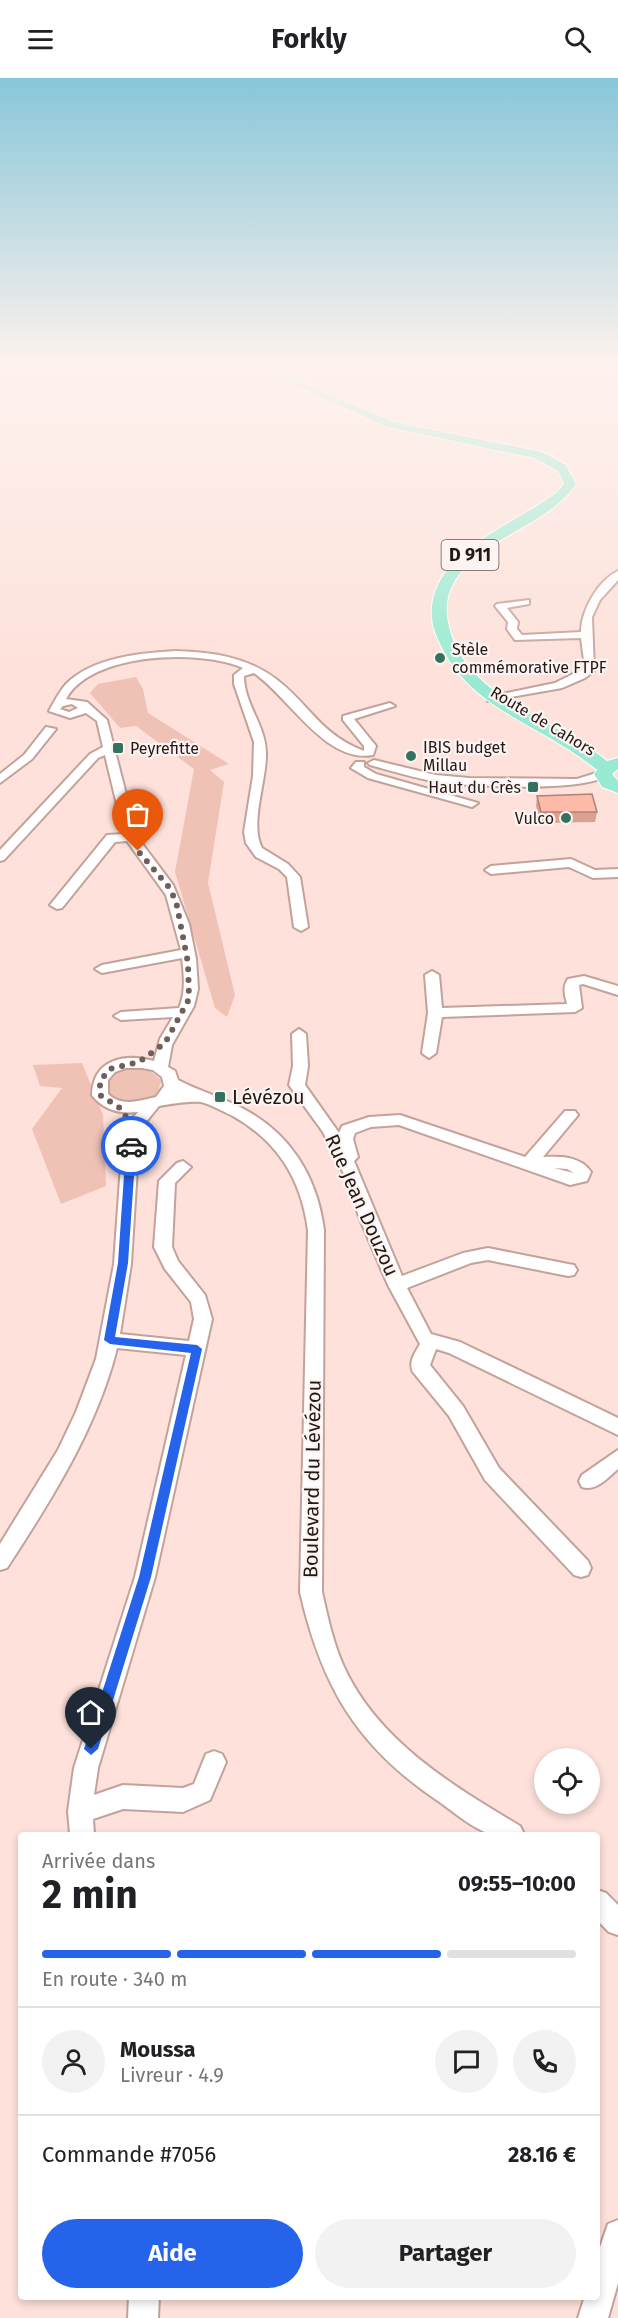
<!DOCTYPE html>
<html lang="fr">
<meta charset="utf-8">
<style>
:root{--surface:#fff;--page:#f2f2f2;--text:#202124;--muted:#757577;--line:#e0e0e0;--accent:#2563eb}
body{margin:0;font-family:"Fira Sans",sans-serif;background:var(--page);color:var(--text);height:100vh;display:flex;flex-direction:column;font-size:22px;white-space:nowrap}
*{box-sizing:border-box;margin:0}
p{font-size:20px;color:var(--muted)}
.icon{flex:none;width:33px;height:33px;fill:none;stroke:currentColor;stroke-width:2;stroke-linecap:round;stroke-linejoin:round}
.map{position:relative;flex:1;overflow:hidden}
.drawer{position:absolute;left:18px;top:1754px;width:582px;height:468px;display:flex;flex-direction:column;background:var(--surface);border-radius:6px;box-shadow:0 3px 9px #0003}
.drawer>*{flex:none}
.controls{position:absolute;left:534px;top:1670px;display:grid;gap:12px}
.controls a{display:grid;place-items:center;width:66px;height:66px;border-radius:50%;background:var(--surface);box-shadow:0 3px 9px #0003;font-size:30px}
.pin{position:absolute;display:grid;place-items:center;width:51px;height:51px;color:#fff;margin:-62px -26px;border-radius:50% 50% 50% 0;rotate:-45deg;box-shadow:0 0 6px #0007}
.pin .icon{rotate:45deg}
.courier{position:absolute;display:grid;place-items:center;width:60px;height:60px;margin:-30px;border:4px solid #2563eb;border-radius:50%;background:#fff;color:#222;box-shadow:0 2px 8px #0007}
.summary em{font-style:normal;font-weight:700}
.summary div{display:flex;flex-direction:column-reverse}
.summary{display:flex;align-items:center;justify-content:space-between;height:102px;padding:0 24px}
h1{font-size:39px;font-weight:700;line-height:45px}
.bar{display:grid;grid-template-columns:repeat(4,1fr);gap:9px 6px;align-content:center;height:72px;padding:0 24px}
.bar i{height:8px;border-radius:4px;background:var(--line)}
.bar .selected{background:var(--accent)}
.bar p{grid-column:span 4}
.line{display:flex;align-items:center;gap:15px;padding:0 24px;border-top:2px solid var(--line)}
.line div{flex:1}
.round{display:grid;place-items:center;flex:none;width:63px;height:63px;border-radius:32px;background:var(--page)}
.action{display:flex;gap:12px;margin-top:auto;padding:12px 24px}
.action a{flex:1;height:69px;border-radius:36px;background:var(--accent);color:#fff;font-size:24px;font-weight:700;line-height:69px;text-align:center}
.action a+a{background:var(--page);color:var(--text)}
header{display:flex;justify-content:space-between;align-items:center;height:78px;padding:0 24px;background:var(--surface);font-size:27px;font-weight:700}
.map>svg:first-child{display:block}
.green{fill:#f0c2b6}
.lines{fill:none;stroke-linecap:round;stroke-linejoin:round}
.minor-casing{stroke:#c3a29a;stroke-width:4}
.primary-casing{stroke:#fff;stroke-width:2}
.minor{fill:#fff;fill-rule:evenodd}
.primary{fill:#98ebd2;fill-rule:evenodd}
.wall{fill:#daa091}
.building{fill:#fdbaa9;stroke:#b18276;stroke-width:1.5}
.route{fill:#2563eb}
.done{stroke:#705e5a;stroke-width:6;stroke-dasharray:0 10.8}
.poi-dot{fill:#35725e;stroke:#fbf4f2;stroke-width:2}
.labels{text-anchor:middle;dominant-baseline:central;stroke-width:4.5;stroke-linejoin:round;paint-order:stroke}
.far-poi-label{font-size:16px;fill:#241815;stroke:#fbf4f2;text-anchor:start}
.far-street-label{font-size:16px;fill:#241815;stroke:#fbf4f2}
.shield{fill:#fbf4f2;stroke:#645a57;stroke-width:1.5}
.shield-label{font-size:18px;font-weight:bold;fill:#241815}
.poi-label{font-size:20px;fill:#241815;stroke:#fbf4f2;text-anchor:start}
.street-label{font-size:20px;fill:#241815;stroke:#fbf4f2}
</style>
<header><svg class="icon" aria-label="menu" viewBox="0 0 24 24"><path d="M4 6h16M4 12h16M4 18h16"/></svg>Forkly<svg class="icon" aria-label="search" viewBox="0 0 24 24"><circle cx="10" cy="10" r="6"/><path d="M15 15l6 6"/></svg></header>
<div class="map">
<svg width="618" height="2240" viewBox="0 0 618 2240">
<rect width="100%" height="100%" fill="#fde1da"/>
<path class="green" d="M136,599L143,611L148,635L229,686L210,692L224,704L208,805L235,917L227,939L215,930L175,794L194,691L136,648L120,650L90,615L98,606Z
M82,985L103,1037L106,1108L61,1126L32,1051L62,1010L40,1008L33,987Z
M133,990L150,993L161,1002L158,1014C145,1027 122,1030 108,1015V1005L116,995Z"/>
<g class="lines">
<g class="minor-casing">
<path id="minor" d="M618,493V502L600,522L592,539L594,593L585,600L562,610L488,623V619L555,605L585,590L581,560L515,562L507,551L508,544L495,528L497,526L529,522V526L507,530L518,544L517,551L522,557L581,554C581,533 598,502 618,493Z
M176,573C212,574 247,579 276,601C309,626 321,657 364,673V668L343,642V638L390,625L395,628L354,641L376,668L373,677C326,686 289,619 254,595L244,598C244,626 265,646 266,674C267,703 249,745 262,770L288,786L300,799L308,849L301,853L294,849L287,799L279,791L256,779L246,765L244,754L253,698L254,664L234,606V597L243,590C201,571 91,574 66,621L87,624L107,642L137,759L173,807L189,846L196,881L198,911L194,928L172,967L168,989L175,993L178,1002C197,1012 218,1018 238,1028C289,1053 317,1097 324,1152L322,1514C328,1540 333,1565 344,1589C378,1663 453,1708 520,1748L524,1756C514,1756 501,1758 492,1756C478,1754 453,1734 441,1725C358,1670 322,1610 300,1514L308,1152C301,1100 277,1062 231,1037C222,1033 210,1026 201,1024C188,1023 171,1026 159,1028L141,1050L139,1058L131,1186L120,1256L189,1263L194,1241L191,1224L165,1191L154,1169L159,1103L177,1085L183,1083L191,1089L175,1105L172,1169L178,1183L205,1217L212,1241L155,1499L98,1690L94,1717L123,1707L183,1710L194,1706L206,1676L214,1673L222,1676L226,1684L210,1722L183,1734L123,1731L93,1741L94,1756H70L68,1733L74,1690L135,1499L186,1277L117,1270C97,1350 52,1421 7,1490L0,1492V1466L58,1372L76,1334L96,1281L114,1186L123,1058L125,1049L138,1034C120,1036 103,1032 92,1017C93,981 124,975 154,983L160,961L173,939L121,942L114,938L121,934L179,930C186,914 184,897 182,880L102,895L95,891L102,887L181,872L166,817L127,763L115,764L62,830L57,831L50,827L107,757L124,756L105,677L98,680L4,782L0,783V772L90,676L103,669L97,643L86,635L70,640L49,633C54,624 59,614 66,606C93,579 141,575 176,573ZM72,626L78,630L69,634L60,631L63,628ZM126,990H142L153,992L162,999L164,1008L156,1019C138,1023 122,1029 108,1016V1002L115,994Z
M46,649L56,651L32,681L0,705V696L24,677Z
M374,682L436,697L469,700L577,701L603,693L609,696C588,715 467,708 437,704C415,700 392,693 370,687L368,685Z
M356,684H364V689L376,696L478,725L472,729L368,700L351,690Z
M571,781L595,792L618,791V799L593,800L569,789L491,796L485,792L491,788Z
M432,893L439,897L442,930L567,926C565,917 562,909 568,901L584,898L618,908V917L583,906L579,907L582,930L575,934L442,939L436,975L429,980L422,975L428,935L425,897Z
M299,951L306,956L308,988L305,1007L339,1055L342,1048L369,1039L400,1037L525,1079L565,1033H575L578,1037L543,1079C560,1078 581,1078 591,1094L587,1103L570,1107L399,1047L371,1049L355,1055L353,1061L358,1079L354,1083L402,1198L463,1175L488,1170L568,1186L574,1187L577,1192L574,1197L568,1198L488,1182L471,1185L407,1210L431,1256L460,1264L618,1340V1357L449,1275L436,1271L430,1287L463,1328L499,1390L588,1483L591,1490L588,1497L581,1499L574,1497L485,1402L449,1338L413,1294C408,1284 415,1275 420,1266L388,1207L359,1139L349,1106L323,1054L289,1007L293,988L292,956ZM554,1090L567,1091L574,1095Z
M618,1372V1391C607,1400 596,1414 582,1409L579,1403L582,1397Z
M597,1812L606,1815L618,1827V1857L609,1854L597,1842Z
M618,2142V2205L608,2240H578L585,2218H597V2178L608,2146Z
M129,2218H159L158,2240H128Z"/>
</g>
<g class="primary-casing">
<path id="primary" d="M249,287H262L394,344L542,374L566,387L576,406C553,440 509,452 478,478C457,494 442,516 448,544C462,620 555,640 607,683L618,680V691L612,696L618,703V715L602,709L594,696L597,692C537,642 465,633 435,554C426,528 436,502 455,483C484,455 523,439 556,415L564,406L558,393L534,380L387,349Z"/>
</g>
<use href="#minor" class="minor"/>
<use href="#primary" class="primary"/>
</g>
<path class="wall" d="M537,718L597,734L595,744L540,745L536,728Z"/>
<path class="building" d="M592,716L597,734H541L537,718Z"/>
<linearGradient id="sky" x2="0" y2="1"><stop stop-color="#88c6da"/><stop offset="0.48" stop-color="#fef2ee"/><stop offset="1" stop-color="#fef2ee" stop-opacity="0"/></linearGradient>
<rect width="618" height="600" fill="url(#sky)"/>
<path class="route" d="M131,1065L136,1068L128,1185L115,1259L197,1267L202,1271L151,1499L98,1671L91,1677L84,1671L139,1499L191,1275L110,1266L104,1262L118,1185L126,1068Z"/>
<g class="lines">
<path class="done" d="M131,1068L133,1049L120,1030L100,1017V1003L110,991L139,984L165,965L189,921L188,885L176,823L168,808L138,773"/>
</g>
<g class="poi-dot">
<circle cx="440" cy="580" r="6"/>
<rect x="112" y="664" width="12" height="12" rx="3"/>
<circle cx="411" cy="678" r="6"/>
<rect x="527" y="703" width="12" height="12" rx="3"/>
<circle cx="566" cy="740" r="6"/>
<rect x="214" y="1013" width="12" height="12" rx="3"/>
</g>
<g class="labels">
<g class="far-poi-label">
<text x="452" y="571">Stèle<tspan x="452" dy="18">commémorative FTPF</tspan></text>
<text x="423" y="669">IBIS budget<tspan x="423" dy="18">Millau</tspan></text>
<text x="130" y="670">Peyrefitte</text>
<text x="521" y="709" text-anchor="end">Haut du Crès</text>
<text x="554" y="740" text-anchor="end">Vulco</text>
</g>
<g class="far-street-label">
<text transform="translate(543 643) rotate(31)">Route de Cahors</text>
</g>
<rect class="shield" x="441.5" y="462" width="57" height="30" rx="4.5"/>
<g class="shield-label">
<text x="470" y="477">D 911</text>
</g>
<g class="poi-label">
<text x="232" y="1019">Lévézou</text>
</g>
<g class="street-label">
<text transform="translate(362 1127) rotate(66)">Rue Jean Douzou</text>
<text transform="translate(312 1401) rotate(-89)">Boulevard du Lévézou</text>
</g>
</g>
</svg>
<div class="controls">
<a><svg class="icon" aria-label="locate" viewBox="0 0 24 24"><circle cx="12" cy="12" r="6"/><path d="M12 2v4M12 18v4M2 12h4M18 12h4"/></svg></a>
</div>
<div class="pin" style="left:138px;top:773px;background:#ea580c"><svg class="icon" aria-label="bag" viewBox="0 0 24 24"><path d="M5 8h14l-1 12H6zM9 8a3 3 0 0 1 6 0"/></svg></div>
<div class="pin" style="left:91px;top:1671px;background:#1f2937"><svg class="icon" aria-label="home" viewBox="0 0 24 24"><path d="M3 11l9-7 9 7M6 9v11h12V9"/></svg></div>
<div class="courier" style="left:131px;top:1068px"><svg class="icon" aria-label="car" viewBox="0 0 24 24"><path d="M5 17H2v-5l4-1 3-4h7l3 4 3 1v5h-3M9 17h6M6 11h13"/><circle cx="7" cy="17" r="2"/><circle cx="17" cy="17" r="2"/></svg></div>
<section class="drawer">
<div class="summary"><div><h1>2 min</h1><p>Arrivée dans</p></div><em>09:55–10:00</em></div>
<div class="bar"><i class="selected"></i><i class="selected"></i><i class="selected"></i><i></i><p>En route · 340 m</p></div>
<div class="line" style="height:108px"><a class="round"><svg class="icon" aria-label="person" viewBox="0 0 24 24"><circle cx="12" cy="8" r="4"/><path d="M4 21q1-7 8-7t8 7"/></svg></a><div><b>Moussa</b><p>Livreur · 4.9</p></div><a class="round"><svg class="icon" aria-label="chat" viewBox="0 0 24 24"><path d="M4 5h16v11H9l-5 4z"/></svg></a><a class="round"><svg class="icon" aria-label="phone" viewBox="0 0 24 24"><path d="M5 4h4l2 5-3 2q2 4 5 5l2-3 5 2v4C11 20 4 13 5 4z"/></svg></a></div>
<div class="line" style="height:78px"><div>Commande #7056</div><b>28.16 €</b></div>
<div class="action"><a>Aide</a><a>Partager</a></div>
</section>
</div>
